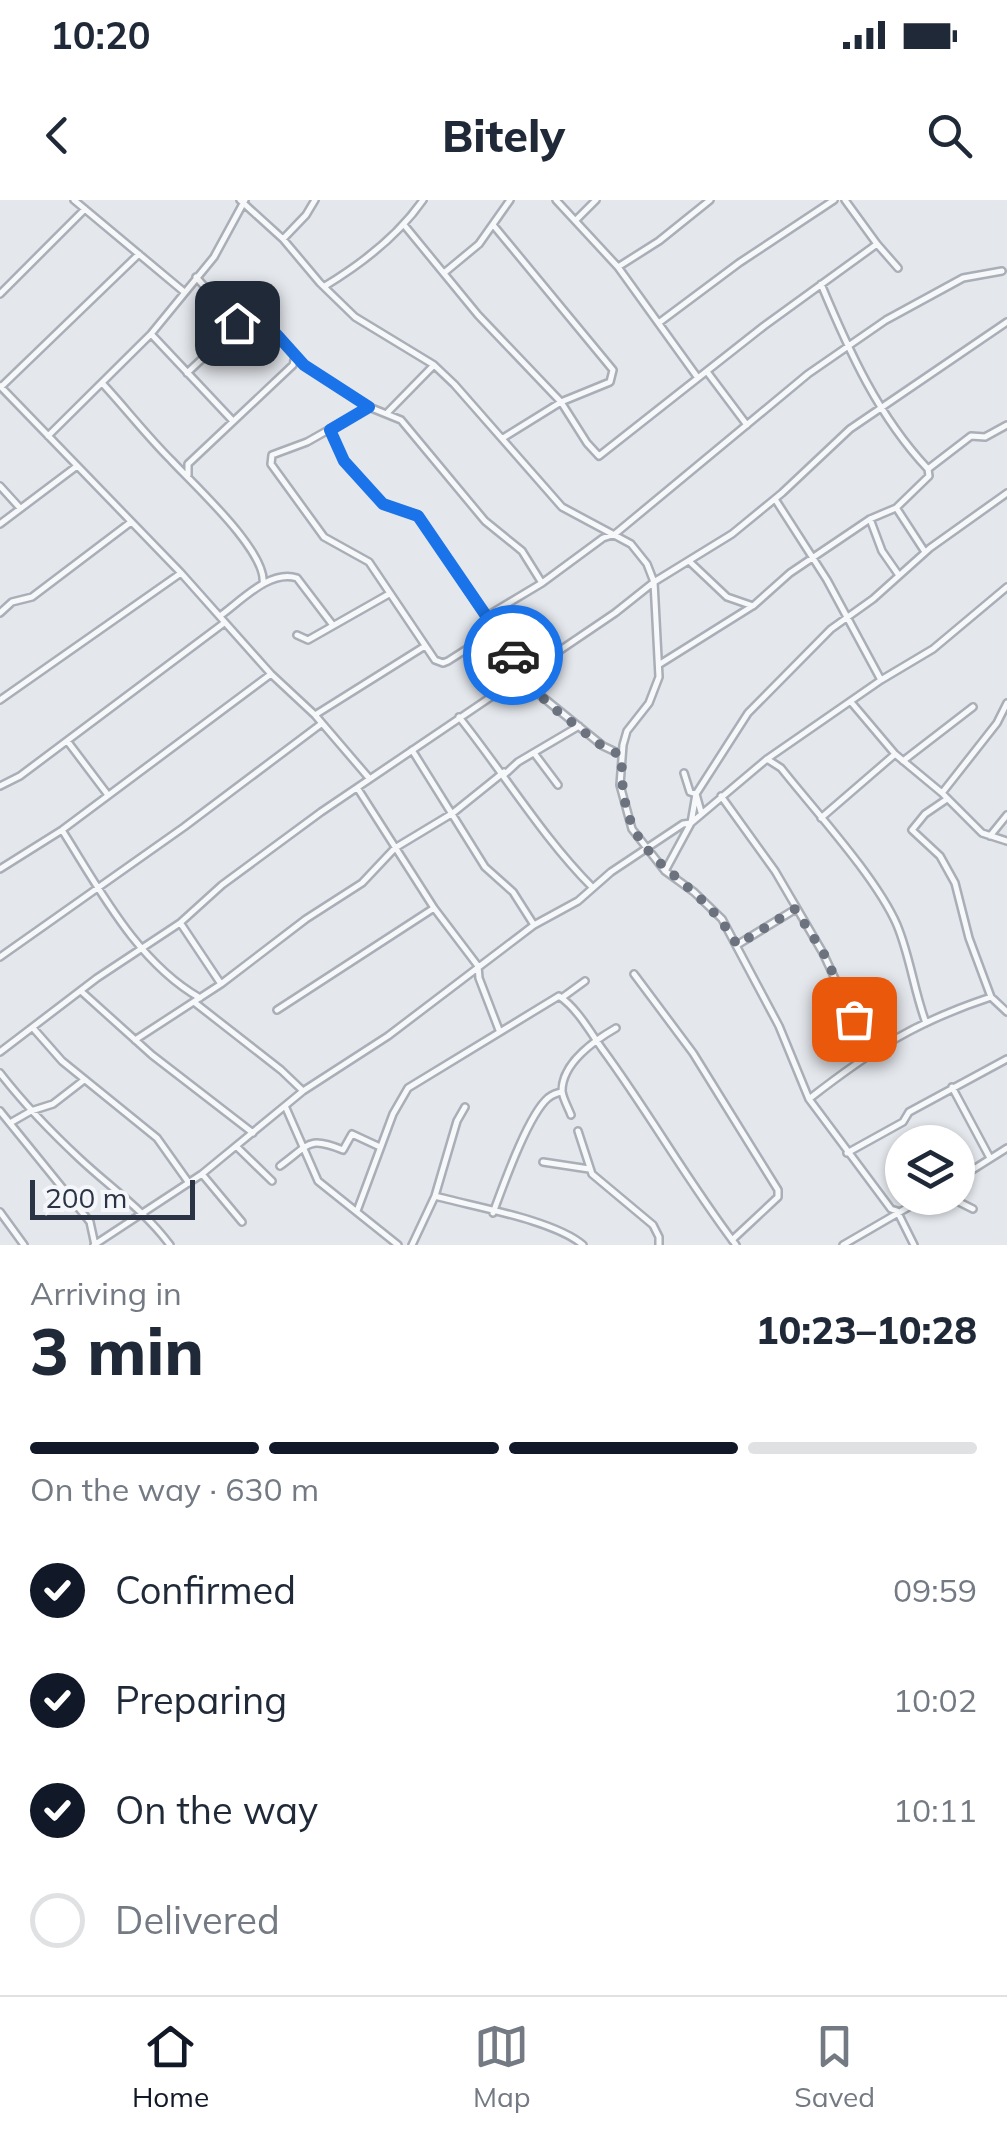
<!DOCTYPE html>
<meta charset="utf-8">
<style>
:root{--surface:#fff;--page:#f2f2f3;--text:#1f2937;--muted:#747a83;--line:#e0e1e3;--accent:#111827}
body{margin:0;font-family:Mulish,sans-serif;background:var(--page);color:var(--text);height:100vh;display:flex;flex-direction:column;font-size:38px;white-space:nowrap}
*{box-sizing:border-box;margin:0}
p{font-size:32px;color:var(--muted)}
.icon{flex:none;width:55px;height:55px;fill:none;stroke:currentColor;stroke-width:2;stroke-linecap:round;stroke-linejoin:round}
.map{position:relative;height:1045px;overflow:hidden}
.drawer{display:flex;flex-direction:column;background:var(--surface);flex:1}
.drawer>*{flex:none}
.buttons{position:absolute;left:885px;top:925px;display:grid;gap:20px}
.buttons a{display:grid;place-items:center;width:90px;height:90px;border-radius:50%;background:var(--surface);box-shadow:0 2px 8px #0004;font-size:50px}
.scale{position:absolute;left:30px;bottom:25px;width:165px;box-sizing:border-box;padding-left:10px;border:5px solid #2b3445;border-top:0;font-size:28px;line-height:35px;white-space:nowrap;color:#2b3445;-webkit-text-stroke:8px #f4f6f9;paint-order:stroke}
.pin{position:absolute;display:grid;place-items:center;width:85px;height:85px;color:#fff;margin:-42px;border-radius:20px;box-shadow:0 5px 15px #0006}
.courier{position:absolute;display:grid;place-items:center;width:100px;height:100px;margin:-50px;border:8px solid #1a73e8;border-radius:50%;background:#fff;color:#222;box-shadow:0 2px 12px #0007}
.headline em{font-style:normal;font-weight:800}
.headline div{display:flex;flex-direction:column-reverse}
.headline{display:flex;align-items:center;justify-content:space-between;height:170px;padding:0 30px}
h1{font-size:65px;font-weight:800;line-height:75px}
.bar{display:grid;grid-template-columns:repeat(4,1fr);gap:15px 10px;align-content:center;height:120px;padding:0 30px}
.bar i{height:12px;border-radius:8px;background:var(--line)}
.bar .selected{background:var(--accent)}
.bar p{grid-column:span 4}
ol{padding:0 30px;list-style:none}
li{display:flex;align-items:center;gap:30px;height:110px}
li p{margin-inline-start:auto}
li .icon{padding:10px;border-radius:50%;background:var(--accent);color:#fff;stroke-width:4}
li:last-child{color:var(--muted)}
li i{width:55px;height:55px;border:5px solid var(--line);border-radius:50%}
.status{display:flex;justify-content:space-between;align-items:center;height:70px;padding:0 50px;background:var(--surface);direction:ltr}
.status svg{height:28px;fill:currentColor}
header{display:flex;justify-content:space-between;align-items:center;height:130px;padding:0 30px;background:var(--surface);font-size:45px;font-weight:800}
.tabs{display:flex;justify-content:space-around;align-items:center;height:140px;border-top:2px solid var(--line);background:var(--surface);font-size:28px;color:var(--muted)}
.tabs a{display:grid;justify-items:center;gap:5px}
.tabs .selected{color:var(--accent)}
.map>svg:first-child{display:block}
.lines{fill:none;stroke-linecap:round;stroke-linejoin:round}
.minor-casing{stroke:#a9aeb7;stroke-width:10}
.minor{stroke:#f7f8fa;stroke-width:5}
.done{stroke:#6c737f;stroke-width:10;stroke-dasharray:0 18}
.route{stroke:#1a73e8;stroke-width:12}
</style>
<div class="status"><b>10:20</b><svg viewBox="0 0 49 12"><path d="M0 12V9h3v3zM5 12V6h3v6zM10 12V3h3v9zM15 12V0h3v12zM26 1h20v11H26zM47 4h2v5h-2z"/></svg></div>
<header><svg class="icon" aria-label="back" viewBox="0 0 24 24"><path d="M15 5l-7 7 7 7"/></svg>Bitely<svg class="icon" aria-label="search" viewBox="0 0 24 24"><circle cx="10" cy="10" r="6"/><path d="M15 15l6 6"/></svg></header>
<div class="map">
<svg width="1007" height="1045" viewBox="0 0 1007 1045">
<rect width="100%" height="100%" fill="#e4e7ec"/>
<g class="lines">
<g class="minor-casing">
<path id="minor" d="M74,0L183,91
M240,0L283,39L320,83L355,117L434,165L454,184L562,307L631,344L647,364L654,382L659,477L649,503L627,531L623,545L620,585L632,629L665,671L694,692L722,719L779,826L809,899L891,1009L897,1011L914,1045
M556,0L618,67L698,178
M576,20L596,0
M405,26L478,115L561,202L587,243L599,256L764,126L877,44L845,0
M494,26L613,170L610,182L561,202L503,238
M283,39L306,15L315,0
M877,44L898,68
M618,67L659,41L710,0
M444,73L479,44L510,0
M196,77L237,123
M821,84C849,151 878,216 928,269
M325,86C363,63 398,36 423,0
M0,94L85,9
M660,122L739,63L834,0
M152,135L232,220
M187,173L250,114L259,115L304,165L369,207L401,220L485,321L522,351L542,383
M708,173L747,225
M103,184C126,209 147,236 171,260C193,284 268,352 263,384
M0,186L181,373L271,474L315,515L369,578
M1,187L139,54
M369,207L307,242L272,255L271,264L324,337L369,362L435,460L443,463L448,461L495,431
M388,212L434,165
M330,230L344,261L383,304L418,315L535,491L603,546L622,555
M48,236L151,134L214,57L245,0
M188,275V264L293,165L295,156
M0,286L20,308
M775,299L827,380L881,480
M897,309L925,352
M870,319L896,308L929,276L928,269L971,236L985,237L1007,225
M0,324L77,266
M690,362L727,397L753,406L790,373L870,319L882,351L898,374
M0,413L12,402L32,397L131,322
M220,416C241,401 270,369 297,378L332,424
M487,416L542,383L603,338L615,334L808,174L886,120L963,78L1002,71
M297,435L308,440L389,394
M660,464L751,407
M0,500L181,373
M851,502L895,554L942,593L982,633L1007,641
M315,515L425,446
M459,517C503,572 543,638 592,687
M68,542L108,595
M412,550L485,667L513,692L534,725
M534,553L558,585
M767,559L781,568C815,611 876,677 897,725C910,756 914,791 926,823
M903,561L973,507
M684,573L690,592L696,594L701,612
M505,574L518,562L579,526
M0,586L20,576L224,423
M358,589L434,708L478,766L479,778L499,830
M942,593L997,523L1007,503
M721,596L775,671L823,753L869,852
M821,618L894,555
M62,630C100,690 137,762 200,798
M990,636L1007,615
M0,669L62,630L271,474
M665,671L691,623L696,594L748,513L831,429L873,399L930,348L1007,293
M181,724L221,784
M737,745L794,710
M0,757L184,627L321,524
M634,774L693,853L778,990V997L732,1040
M82,792L152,855L253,933
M563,797L585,781
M991,797L1007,812
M194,802L281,870L303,891
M277,810L434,708
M33,828L62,861L157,938L189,983
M135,840L221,784L306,719L362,683L395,648L453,613L504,572
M0,852L97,778L180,723L222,685L321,612L615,413L654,382L732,334L782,293L850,229L1007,122
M0,873C24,904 51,932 80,959C111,988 144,1010 170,1045
M952,887L990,958
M809,899C872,850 915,822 991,797L969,738L955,683L940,656L912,630L925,614L947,599
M286,908L318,981L398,1045
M0,911L90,1022L95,1045
M571,915C568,907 563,899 562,891C562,863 595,840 616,828
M10,923L31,911L53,904L84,880
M578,931L592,974L653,1025L659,1037V1045
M237,947L272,981
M847,953L903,922L909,912L1007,859
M543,962L589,969
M280,966C310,944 308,936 343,950L352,934L380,947
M202,974L242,1022
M958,979L1007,948
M435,996C475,1007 554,1020 583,1045
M951,998L973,1009
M357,1011L393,914L408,888L559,796C578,809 590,832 603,850C650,914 688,982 736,1045
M0,1012L24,1045
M493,1013C503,986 528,915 548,898C553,894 556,893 562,892
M94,1045L202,974L303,891L388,836L534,725L578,701L611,672L683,624L691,623L767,559L881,480L933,449L1007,387
M412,1045L435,996L457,921L465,907
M843,1045L924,998"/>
</g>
<use href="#minor" class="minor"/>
</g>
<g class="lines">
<path class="done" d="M513,455L535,490L551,506L602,546L622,556C617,672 690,662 737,745L795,709L823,752L854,819"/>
<path class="route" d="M237,123L250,114L259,115L304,165L369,207L330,230L344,261L383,304L418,316L513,455"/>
</g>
</svg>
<div class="buttons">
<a><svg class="icon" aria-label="layers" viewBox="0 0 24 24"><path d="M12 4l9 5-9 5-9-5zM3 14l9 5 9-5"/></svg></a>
</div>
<div class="scale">200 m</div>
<div class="pin" style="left:854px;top:819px;background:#ea580c"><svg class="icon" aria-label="bag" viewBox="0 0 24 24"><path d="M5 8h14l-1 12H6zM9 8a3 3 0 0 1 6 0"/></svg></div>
<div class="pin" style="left:237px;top:123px;background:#1f2937"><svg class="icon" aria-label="home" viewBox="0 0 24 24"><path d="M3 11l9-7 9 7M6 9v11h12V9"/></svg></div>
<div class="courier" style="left:513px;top:455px"><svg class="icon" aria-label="car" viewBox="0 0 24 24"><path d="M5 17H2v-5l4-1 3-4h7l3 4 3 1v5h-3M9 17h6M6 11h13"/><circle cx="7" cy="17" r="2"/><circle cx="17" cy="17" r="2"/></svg></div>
</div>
<section class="drawer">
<div class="headline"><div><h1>3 min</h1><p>Arriving in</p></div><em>10:23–10:28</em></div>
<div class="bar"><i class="selected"></i><i class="selected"></i><i class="selected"></i><i></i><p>On the way · 630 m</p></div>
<ol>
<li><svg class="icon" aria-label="check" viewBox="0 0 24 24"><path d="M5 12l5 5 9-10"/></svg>Confirmed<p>09:59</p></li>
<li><svg class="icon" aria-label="check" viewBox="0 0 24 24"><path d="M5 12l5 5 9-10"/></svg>Preparing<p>10:02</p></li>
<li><svg class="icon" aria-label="check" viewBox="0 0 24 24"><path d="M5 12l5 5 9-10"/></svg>On the way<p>10:11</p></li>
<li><i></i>Delivered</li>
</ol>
</section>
<nav class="tabs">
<a class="selected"><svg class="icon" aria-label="home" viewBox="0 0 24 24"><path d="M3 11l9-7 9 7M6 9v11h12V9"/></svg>Home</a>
<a><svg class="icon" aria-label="map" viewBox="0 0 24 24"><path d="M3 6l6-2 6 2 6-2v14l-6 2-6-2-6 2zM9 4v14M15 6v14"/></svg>Map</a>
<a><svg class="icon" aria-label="saved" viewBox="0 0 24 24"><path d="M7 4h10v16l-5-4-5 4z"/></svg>Saved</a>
</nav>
